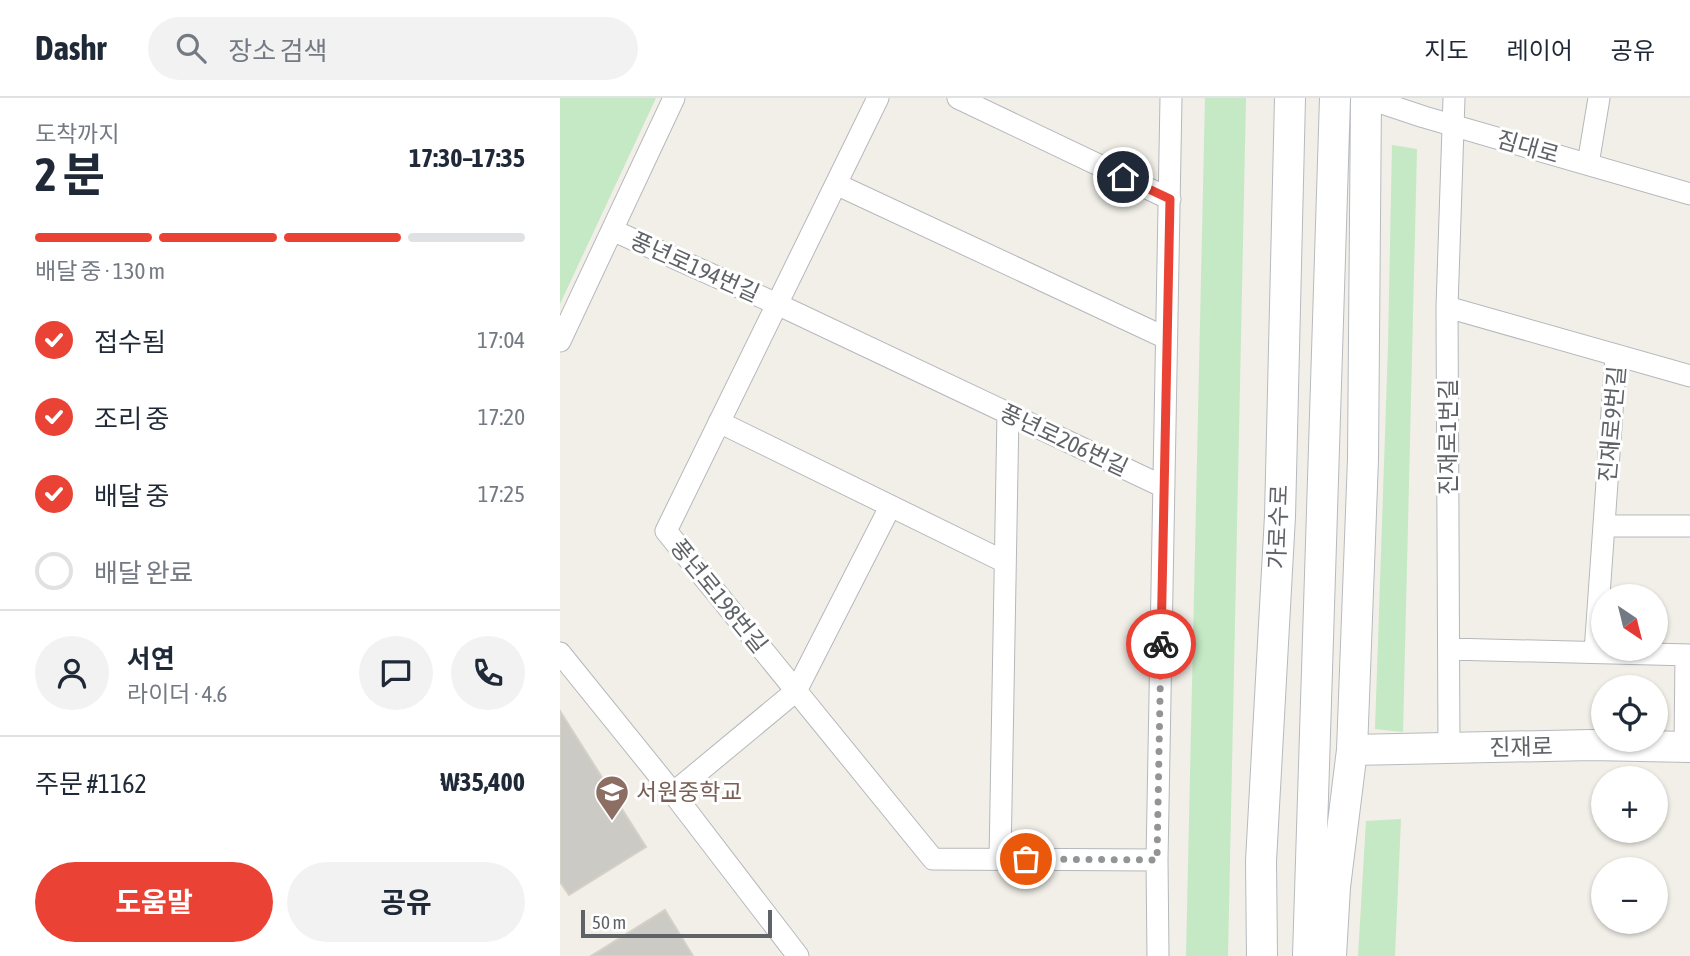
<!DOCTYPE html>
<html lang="ko">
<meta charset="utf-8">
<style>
:root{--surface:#fff;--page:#f2f2f3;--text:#1f2937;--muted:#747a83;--line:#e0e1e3;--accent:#ea4335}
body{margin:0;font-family:"Asap Condensed","Noto Sans KR",sans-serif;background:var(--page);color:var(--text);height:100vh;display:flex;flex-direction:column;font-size:26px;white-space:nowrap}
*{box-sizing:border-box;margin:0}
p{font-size:23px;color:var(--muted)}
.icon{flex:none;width:38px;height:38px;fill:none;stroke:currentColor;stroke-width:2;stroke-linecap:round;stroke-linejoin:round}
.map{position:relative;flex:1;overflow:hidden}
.side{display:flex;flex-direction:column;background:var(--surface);width:560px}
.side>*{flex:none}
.needle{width:46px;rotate:145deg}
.buttons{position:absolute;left:1031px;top:486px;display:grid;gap:14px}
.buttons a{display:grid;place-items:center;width:77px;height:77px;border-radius:50%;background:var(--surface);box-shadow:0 2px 5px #0004;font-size:35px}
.scale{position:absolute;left:21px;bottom:18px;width:191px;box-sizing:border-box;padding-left:7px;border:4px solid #5f6368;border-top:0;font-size:19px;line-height:24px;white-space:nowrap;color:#5f6368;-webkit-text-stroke:5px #fff;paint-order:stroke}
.pin{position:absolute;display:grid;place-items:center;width:60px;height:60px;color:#fff;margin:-30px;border:4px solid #fff;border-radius:50%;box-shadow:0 2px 7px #0007}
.courier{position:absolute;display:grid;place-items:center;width:70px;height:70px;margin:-35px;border:5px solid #ea4335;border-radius:50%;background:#fff;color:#222;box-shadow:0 2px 9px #0007}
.head em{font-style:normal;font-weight:700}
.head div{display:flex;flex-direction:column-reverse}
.head{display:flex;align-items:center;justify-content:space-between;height:119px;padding:0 35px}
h1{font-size:46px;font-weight:700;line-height:52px}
.bar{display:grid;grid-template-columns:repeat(4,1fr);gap:10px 7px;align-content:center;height:84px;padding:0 35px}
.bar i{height:9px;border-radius:5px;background:var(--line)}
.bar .on{background:var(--accent)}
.bar p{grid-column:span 4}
.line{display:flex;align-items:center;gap:18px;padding:0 35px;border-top:2px solid var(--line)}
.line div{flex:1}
.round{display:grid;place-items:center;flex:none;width:74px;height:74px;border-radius:37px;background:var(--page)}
ol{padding:0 35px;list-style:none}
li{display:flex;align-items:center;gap:21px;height:77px}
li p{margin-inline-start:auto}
li .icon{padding:7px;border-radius:50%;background:var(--accent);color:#fff;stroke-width:4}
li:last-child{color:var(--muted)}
li i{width:38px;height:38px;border:4px solid var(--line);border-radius:50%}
.primary-button{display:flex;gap:14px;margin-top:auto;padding:14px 35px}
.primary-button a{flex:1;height:80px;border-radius:42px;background:var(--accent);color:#fff;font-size:28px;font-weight:700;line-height:80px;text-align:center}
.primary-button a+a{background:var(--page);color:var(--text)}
header{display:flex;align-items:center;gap:42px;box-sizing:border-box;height:98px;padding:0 35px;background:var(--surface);border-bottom:2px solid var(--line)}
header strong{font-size:33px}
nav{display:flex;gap:38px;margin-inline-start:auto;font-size:24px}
.search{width:490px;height:63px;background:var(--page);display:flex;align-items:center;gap:18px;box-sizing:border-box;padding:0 24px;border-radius:38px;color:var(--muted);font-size:26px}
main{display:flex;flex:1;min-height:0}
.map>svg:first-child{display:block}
.green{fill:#c5e8c5}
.building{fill:#cccac5;stroke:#d6d1c6;stroke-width:2}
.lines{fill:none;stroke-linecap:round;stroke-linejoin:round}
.street-casing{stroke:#b5b8bc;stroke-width:23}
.secondary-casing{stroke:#b6babf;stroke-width:32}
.street{stroke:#fff;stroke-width:21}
.secondary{stroke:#fff;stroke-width:30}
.done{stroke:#929495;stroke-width:7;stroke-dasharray:0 12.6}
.route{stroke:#ea4335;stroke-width:9}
.labels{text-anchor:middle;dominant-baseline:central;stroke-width:6;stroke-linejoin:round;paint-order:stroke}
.street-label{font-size:23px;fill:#5f6368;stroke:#fff}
.education-label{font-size:23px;fill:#785e54;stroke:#fff;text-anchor:start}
</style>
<header>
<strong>Dashr</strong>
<div class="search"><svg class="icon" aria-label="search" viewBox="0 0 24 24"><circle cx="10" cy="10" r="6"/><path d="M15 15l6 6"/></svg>장소 검색</div>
<nav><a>지도</a><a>레이어</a><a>공유</a></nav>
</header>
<main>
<section class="side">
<div class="head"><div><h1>2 분</h1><p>도착까지</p></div><em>17:30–17:35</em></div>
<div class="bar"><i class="on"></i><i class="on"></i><i class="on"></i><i></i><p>배달 중 · 130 m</p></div>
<ol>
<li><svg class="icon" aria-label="check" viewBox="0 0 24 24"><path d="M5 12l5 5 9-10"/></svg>접수됨<p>17:04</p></li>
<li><svg class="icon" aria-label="check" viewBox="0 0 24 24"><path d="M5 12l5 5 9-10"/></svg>조리 중<p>17:20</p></li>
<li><svg class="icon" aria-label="check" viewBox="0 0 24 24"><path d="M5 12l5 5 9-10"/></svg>배달 중<p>17:25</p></li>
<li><i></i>배달 완료</li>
</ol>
<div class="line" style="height:126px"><a class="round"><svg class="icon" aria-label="person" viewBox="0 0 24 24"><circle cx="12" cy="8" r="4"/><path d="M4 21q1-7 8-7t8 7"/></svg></a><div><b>서연</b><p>라이더 · 4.6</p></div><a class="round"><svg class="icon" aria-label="chat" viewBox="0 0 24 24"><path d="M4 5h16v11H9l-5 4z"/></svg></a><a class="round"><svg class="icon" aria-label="phone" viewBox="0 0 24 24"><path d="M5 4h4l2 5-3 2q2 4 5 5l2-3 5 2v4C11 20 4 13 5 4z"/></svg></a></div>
<div class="line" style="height:91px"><div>주문 #1162</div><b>₩35,400</b></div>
<div class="primary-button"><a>도움말</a><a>공유</a></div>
</section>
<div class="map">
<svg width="1130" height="858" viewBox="0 0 1130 858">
<rect width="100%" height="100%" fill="#f1efe8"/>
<path class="green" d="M0,0H96L0,206Z
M645,0H686L668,858H626Z
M832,47L857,51L843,634L815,631L828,248Z
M841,721L835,858H798L806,723Z"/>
<path class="building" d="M0,613L86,749L9,797L0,784Z
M105,812L133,858H31Z"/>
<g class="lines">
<g class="street-casing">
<path id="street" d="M318,0L106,433L373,761L597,762
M398,0L610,101
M807,0L864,19L1130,96
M1028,66L1039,0
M276,86L606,240
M52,132L217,206L604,389
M887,209L1130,278
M0,243L114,0
M159,324L445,464
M1044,428H1130
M889,551L1130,557
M1035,554L1056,257
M0,555L113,695L238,858
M1125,649L1126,557
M889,651L887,209L894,0
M113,695L236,593L330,409
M440,761L448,315
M598,858L597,762L611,0"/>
</g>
<g class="secondary-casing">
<path id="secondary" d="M792,652L1031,647L1130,649
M702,858L701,763L720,418L730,0
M748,858L775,0
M771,858L775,789L792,652L803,361L806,0"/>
</g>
<use href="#street" class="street"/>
<use href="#secondary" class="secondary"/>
</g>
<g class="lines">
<path class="done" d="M466,761L597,762L601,546"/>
<path class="route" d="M563,79L610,101L601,546"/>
</g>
<defs>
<g id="school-pin" transform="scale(1.75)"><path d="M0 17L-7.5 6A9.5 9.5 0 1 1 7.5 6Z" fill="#8d6e63" stroke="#fff"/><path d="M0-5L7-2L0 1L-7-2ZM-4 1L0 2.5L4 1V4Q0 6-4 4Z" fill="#fff"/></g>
</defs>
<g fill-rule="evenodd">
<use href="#school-pin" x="52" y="694"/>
</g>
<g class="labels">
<g class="street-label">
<text transform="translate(968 49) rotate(16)">짐대로</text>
<text transform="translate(135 169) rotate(24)">풍년로194번길</text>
<text transform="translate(1052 326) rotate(-85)">진재로9번길</text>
<text transform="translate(888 339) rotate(-90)">진재로1번길</text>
<text transform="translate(504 342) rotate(25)">풍년로206번길</text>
<text transform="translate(718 429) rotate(-88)">가로수로</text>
<text transform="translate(159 498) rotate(51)">풍년로198번길</text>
<text transform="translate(961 649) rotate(-1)">진재로</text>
</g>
<g class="education-label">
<text x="76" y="694">서원중학교</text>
</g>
</g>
</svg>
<div class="buttons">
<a><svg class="needle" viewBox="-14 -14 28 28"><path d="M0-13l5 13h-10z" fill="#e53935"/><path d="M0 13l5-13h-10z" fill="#747a83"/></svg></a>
<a><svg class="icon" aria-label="locate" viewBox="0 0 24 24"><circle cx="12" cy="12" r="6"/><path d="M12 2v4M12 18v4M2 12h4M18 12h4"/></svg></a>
<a>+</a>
<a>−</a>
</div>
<div class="scale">50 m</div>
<div class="pin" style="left:466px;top:761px;background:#ea580c"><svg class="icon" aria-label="bag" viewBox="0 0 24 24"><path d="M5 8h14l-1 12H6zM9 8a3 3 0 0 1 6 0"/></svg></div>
<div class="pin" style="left:563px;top:79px;background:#1f2937"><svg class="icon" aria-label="home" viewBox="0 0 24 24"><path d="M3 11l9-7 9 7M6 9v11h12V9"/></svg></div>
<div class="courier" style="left:601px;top:546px"><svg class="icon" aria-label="bike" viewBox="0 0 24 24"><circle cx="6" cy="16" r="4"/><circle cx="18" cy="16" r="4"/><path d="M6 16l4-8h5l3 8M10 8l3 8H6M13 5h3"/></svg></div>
</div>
</main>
